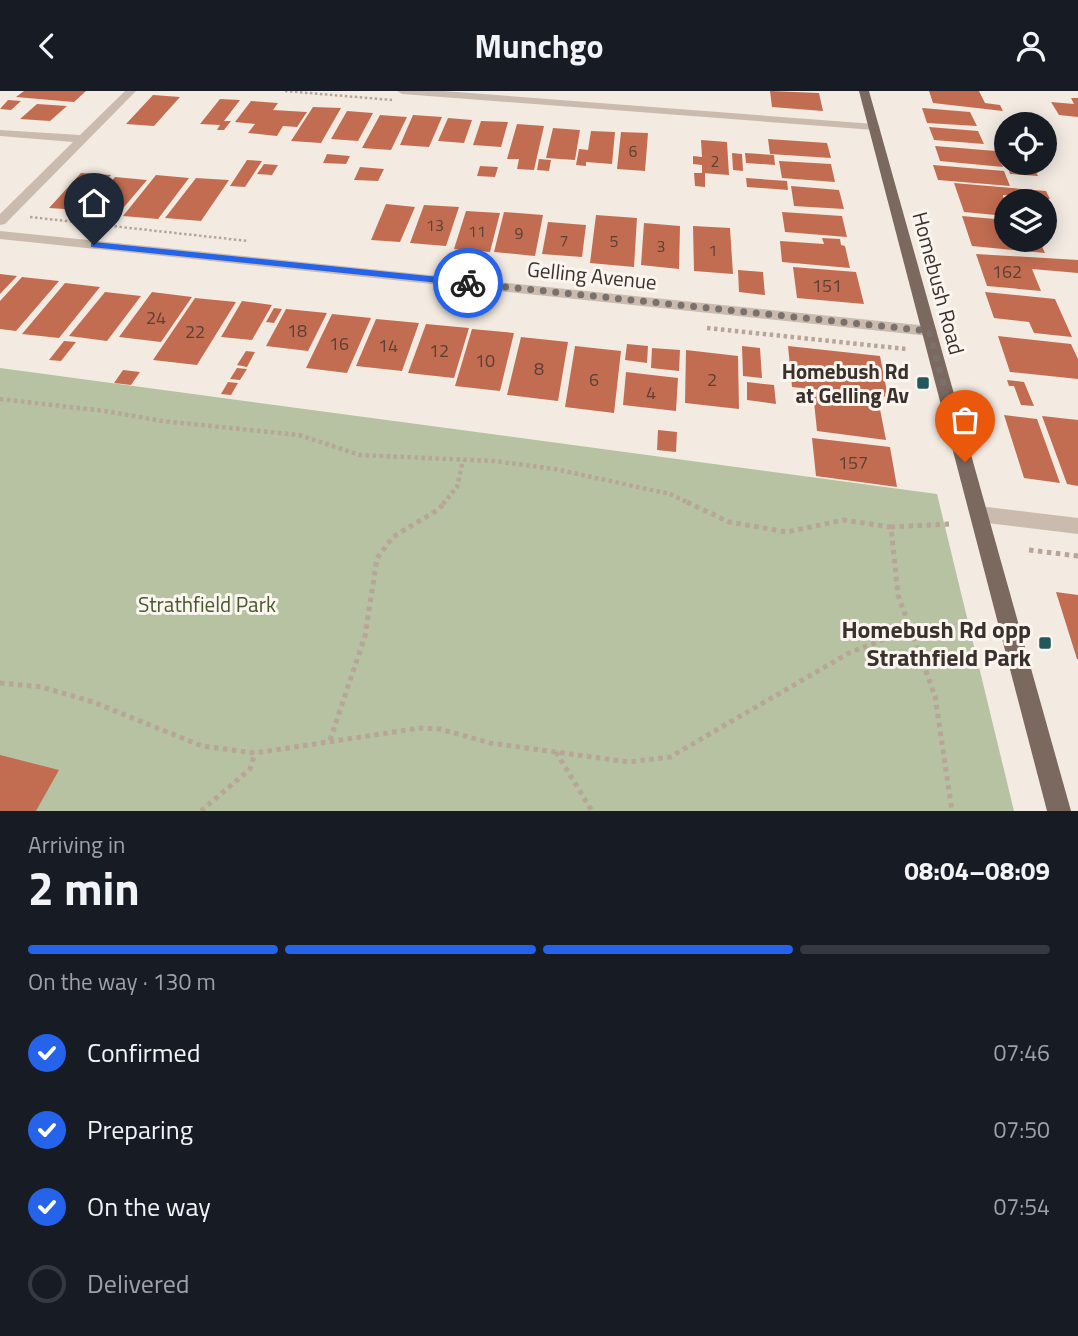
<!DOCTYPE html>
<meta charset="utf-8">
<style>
:root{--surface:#171b24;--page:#242831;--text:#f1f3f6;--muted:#9ea1a6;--line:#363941;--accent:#2563eb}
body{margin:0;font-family:"Titillium Web",sans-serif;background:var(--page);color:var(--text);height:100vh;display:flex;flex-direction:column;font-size:26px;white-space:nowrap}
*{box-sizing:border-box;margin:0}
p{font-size:23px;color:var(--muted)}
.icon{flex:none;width:38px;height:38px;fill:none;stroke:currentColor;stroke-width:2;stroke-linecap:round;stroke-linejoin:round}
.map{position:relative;height:720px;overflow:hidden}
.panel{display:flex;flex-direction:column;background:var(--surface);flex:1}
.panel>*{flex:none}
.buttons{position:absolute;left:994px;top:21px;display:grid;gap:14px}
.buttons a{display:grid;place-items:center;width:63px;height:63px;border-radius:50%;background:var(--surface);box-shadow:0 4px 18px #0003;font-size:35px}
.pin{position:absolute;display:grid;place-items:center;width:60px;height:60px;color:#fff;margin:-72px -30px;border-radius:50% 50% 50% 0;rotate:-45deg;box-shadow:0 0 7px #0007}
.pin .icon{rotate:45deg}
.courier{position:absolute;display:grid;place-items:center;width:70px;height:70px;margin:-35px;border:5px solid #2563eb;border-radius:50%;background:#fff;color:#222;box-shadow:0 2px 9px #0007}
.overview em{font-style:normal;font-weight:700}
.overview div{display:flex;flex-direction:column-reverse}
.overview{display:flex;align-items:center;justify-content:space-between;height:119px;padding:0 28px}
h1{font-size:46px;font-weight:700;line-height:52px}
.bar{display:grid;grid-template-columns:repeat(4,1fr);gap:10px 7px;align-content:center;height:84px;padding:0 28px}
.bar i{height:9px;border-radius:5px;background:var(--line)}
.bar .selected{background:var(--accent)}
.bar p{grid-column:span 4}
ol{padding:0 28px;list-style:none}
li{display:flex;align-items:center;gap:21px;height:77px}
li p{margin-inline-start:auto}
li .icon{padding:7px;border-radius:50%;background:var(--accent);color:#fff;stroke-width:4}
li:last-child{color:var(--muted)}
li i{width:38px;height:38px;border:4px solid var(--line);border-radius:50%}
header{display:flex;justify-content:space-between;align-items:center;height:91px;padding:0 28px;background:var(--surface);font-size:32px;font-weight:700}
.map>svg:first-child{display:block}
.green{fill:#b7c2a2}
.building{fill:#c26d51}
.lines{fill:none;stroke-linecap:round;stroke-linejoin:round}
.path-far2{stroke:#b7a598;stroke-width:2.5;stroke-dasharray:2.5 2.5;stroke-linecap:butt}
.path-far1{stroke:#b7a598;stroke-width:4.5;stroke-dasharray:3.5 3.5;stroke-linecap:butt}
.path{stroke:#b7a598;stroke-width:5;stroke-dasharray:4.5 4.5;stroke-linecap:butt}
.minor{fill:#cbbbae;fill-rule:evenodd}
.major{fill:#7b685e;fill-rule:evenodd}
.route{fill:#2563eb}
.done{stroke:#7b716c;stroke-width:7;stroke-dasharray:0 12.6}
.poi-dot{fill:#22575b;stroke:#faf5ef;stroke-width:2.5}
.labels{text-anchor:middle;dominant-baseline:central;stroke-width:6;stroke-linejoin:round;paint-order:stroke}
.far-number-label{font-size:16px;fill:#5c3f35}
.number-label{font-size:18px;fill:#5c3f35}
.street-label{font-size:21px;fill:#3a302c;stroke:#faf5ef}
.poi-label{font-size:21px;font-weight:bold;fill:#3a302c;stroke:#faf5ef;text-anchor:end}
.park-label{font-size:21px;fill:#495830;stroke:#faf5ef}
.near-poi-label{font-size:24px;font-weight:bold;fill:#3a302c;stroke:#faf5ef;text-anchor:end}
</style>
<header><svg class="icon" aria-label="back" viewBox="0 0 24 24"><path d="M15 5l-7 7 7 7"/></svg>Munchgo<svg class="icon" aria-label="person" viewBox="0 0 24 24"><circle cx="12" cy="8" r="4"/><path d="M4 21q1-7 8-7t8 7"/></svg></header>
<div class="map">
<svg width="1078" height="720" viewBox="0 0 1078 720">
<rect width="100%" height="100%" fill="#f3ebe2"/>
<path class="green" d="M0,277L937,403L1014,720H0Z"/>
<path class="building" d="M24,0H86L74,11L16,6Z
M770,0L819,2L823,20L772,16Z
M929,0H979L985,12L1000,14L1003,20L933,12Z
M153,4L180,6L154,35L126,33Z
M1071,7H1078V26L1059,24L1051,11L1074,13Z
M220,8L240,9L224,30H231L224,39H217L220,34L200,33Z
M8,9L21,10L11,19L0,18Z
M251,10L278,12L273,19L307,21L297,36L283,35L277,45L248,42L255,33L235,31Z
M37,13L67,15L50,30L20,28Z
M313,16L341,17L321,52L291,50Z
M922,17L970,21L977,35L927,32Z
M347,20L373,22L358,50L331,48Z
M380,24L407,26L391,59L362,57Z
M413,24L442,26L429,56L400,54Z
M448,27L472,29L464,52L438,50Z
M481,30L508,31L501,56L473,54Z
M517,33L544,35L534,79L517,78L519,68H507Z
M929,36L978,40L984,53L934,49Z
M553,37L580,39L575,69L546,67Z
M591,40L615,41L612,73L586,71V75L576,74L579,58L588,59Z
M621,41L648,42L645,80L617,78Z
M768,48L827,52L831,67L770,63Z
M701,49L727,51L729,84L702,82V74L693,73V65L702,66Z
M935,55L996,60L1003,76L940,70Z
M732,62L742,63L743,80L733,79Z
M745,62L774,64L775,74L746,72Z
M327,63L350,65L346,73L323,72Z
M539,68L551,69L549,80L537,79Z
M247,69L262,70L245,96L230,95Z
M779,70L831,73L835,91L782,87Z
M264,73L278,74L272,84L257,83Z
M933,74L1004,80L1010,95L938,89Z
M480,75L498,76L495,86L477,85Z
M360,76L384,78L378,90L354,89Z
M1008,77L1035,79L1038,85L1010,83Z
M81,82L111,84L80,119L49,117Z
M694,82H705V96L695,95Z
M156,84L189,87L158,128L123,125Z
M115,86L147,89L119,122L86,120Z
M196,87L229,89L201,130L165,127Z
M746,87L787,90L788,99L747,96Z
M954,92L1046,100L1050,108L1003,104L1006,125L964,121Z
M791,95L839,99L844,118L794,115Z
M386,113L415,116L400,151L371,149Z
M424,114L459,116L446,155L410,152Z
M466,120L500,122L490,161L454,158Z
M504,121L543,124L535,165L494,161Z
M782,121L842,125L847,146L785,141Z
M596,124L637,127L634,176L590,172Z
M962,125L1006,129V149H1039L1045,162L972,155Z
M548,131L586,134L582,166L542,163Z
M644,132L680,135L679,178L641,174Z
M693,135L730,137L733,183L694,180Z
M822,147L840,148L841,154L845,155L850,177L782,171L780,150L824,153Z
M976,163L1078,169V182L1032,178L1041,200L987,195Z
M793,176L856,181L864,213L797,207Z
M738,179L763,181L765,204L739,201Z
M0,183L17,185L0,203Z
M22,186L59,190L16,240L0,238V210Z
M65,192L100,196L59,247L22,243Z
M105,201L141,205L107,250L69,245Z
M152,201L192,206L161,251L119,246Z
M985,201L1055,208L1072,246L1034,242L1029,231L994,227Z
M195,207L236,211L197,274L153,269Z
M242,210L272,214L252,249L221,246Z
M274,217L282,218L274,232L266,231Z
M286,218L327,222L308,260L266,255Z
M332,223L371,227L347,282L306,277Z
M376,228L419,232L402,280L356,275Z
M426,233L469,237L454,287L408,282Z
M472,238L514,242L500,300L455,295Z
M998,245L1071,253L1078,268V288L1010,281Z
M521,246L568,251L558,310L507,304Z
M64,250L76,251L61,270L49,269Z
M627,253L648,255L647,272L625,269Z
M575,255L621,260L614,322L565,316Z
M742,255L760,257L762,287L743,285Z
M788,255L880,265L888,306L792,296Z
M652,257L680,259L679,280L651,277Z
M686,259L738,265L739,318L685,312Z
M246,260L255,261L247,276L237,274Z
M237,277L247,278L240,289L230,288Z
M123,279L140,281L131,294L114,292Z
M626,281L678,287L676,320L623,314Z
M1007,289L1024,291L1034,315L1021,314L1014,295H1009Z
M228,291L238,292L231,304L221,303Z
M747,291L774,294L776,313L747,309Z
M813,301L878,308L886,349L817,340Z
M1004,324L1037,328L1060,392L1024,387Z
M1042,325L1078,329V395L1067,393Z
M658,339L677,341L676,361L657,359Z
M812,347L890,356L897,396L816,385Z
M1056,501L1078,504V568H1077Z
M0,664L59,679L36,720H0Z"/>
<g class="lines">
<path class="path-far2" d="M285,0L392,9
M30,126L248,150"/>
<path class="path-far1" d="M707,237L906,258
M0,308L105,320L162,330L299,344L360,364L494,370L555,378L670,403L691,413
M443,413L457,396L463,369"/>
<path class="path" d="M687,411L729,431L787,441L843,429L891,436
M949,433L891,436L898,504L935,605L952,720
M1029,459L1078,465
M0,592L42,596L93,611L202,655L255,662L420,637L440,638L490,652L629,671L670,666L849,562L912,537L972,535
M330,649L365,545L377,467L393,446L439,418L445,411
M556,661L592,720
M201,720L250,678L255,662"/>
<path class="minor" d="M125,0H136L5,133L0,134V123L73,51L0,45V39L80,44Z
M397,0H444L874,33L880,36L874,39L402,3Z
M0,140L929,235L937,240L929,245L0,148Z
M979,415L1078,427V443L979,431L972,429L970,423L972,417Z"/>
<path class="major" d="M859,0H869L1071,720H1047Z"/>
</g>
<path class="route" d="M94,151L468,189L473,192L468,195L91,156V152Z"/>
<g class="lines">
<path class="done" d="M468,192L929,240L965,371"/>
</g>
<g class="poi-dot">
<rect x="916" y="285" width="14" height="14" rx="3.5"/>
<rect x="1038" y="545" width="14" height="14" rx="3.5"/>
</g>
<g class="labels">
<g class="far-number-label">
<text x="633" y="60">6</text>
<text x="715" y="70">2</text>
<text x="435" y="134">13</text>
<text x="477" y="140">11</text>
<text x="519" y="142">9</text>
<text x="564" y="149">7</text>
<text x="614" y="150">5</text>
<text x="661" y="155">3</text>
<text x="713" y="159">1</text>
</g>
<g class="number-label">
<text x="1007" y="180">162</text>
<text x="827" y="194">151</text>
<text x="156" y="226">24</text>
<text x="297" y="239">18</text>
<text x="195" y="240">22</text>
<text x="339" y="252">16</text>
<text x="388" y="254">14</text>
<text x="439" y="259">12</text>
<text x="485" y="269">10</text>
<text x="539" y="277">8</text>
<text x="594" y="288">6</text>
<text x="712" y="288">2</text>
<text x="651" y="301">4</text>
<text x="853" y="371">157</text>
</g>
<g class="street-label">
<text transform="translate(592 184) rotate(6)">Gelling Avenue</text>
<text transform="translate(939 192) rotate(75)">Homebush Road</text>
</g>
<g class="poi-label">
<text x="909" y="280">Homebush Rd<tspan x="909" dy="24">at Gelling Av</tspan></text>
</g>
<g class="park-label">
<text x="207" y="513">Strathfield Park</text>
</g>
<g class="near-poi-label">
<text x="1031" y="538">Homebush Rd opp<tspan x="1031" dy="28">Strathfield Park</tspan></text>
</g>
</g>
</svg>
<div class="buttons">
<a><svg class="icon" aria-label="locate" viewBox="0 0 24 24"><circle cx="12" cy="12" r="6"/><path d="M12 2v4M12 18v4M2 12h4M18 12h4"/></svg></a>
<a><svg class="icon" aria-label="layers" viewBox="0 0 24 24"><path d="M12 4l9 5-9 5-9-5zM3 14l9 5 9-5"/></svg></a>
</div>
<div class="pin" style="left:965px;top:371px;background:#ea580c"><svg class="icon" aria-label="bag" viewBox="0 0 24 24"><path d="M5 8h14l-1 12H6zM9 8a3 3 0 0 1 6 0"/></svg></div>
<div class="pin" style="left:94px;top:154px;background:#1f2937"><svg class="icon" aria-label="home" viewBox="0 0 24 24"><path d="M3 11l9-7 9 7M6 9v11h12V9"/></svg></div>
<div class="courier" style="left:468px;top:192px"><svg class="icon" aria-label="bike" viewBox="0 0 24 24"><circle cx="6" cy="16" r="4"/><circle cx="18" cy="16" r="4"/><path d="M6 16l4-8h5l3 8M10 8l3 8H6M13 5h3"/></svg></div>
</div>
<section class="panel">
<div class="overview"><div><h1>2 min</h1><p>Arriving in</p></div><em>08:04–08:09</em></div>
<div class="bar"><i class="selected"></i><i class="selected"></i><i class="selected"></i><i></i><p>On the way · 130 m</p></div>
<ol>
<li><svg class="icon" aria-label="check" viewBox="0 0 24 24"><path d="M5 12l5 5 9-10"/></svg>Confirmed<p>07:46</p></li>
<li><svg class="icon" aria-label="check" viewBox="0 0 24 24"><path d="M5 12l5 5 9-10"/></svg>Preparing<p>07:50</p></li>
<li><svg class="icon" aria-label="check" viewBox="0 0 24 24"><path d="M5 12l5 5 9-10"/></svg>On the way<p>07:54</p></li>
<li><i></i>Delivered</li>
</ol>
</section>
